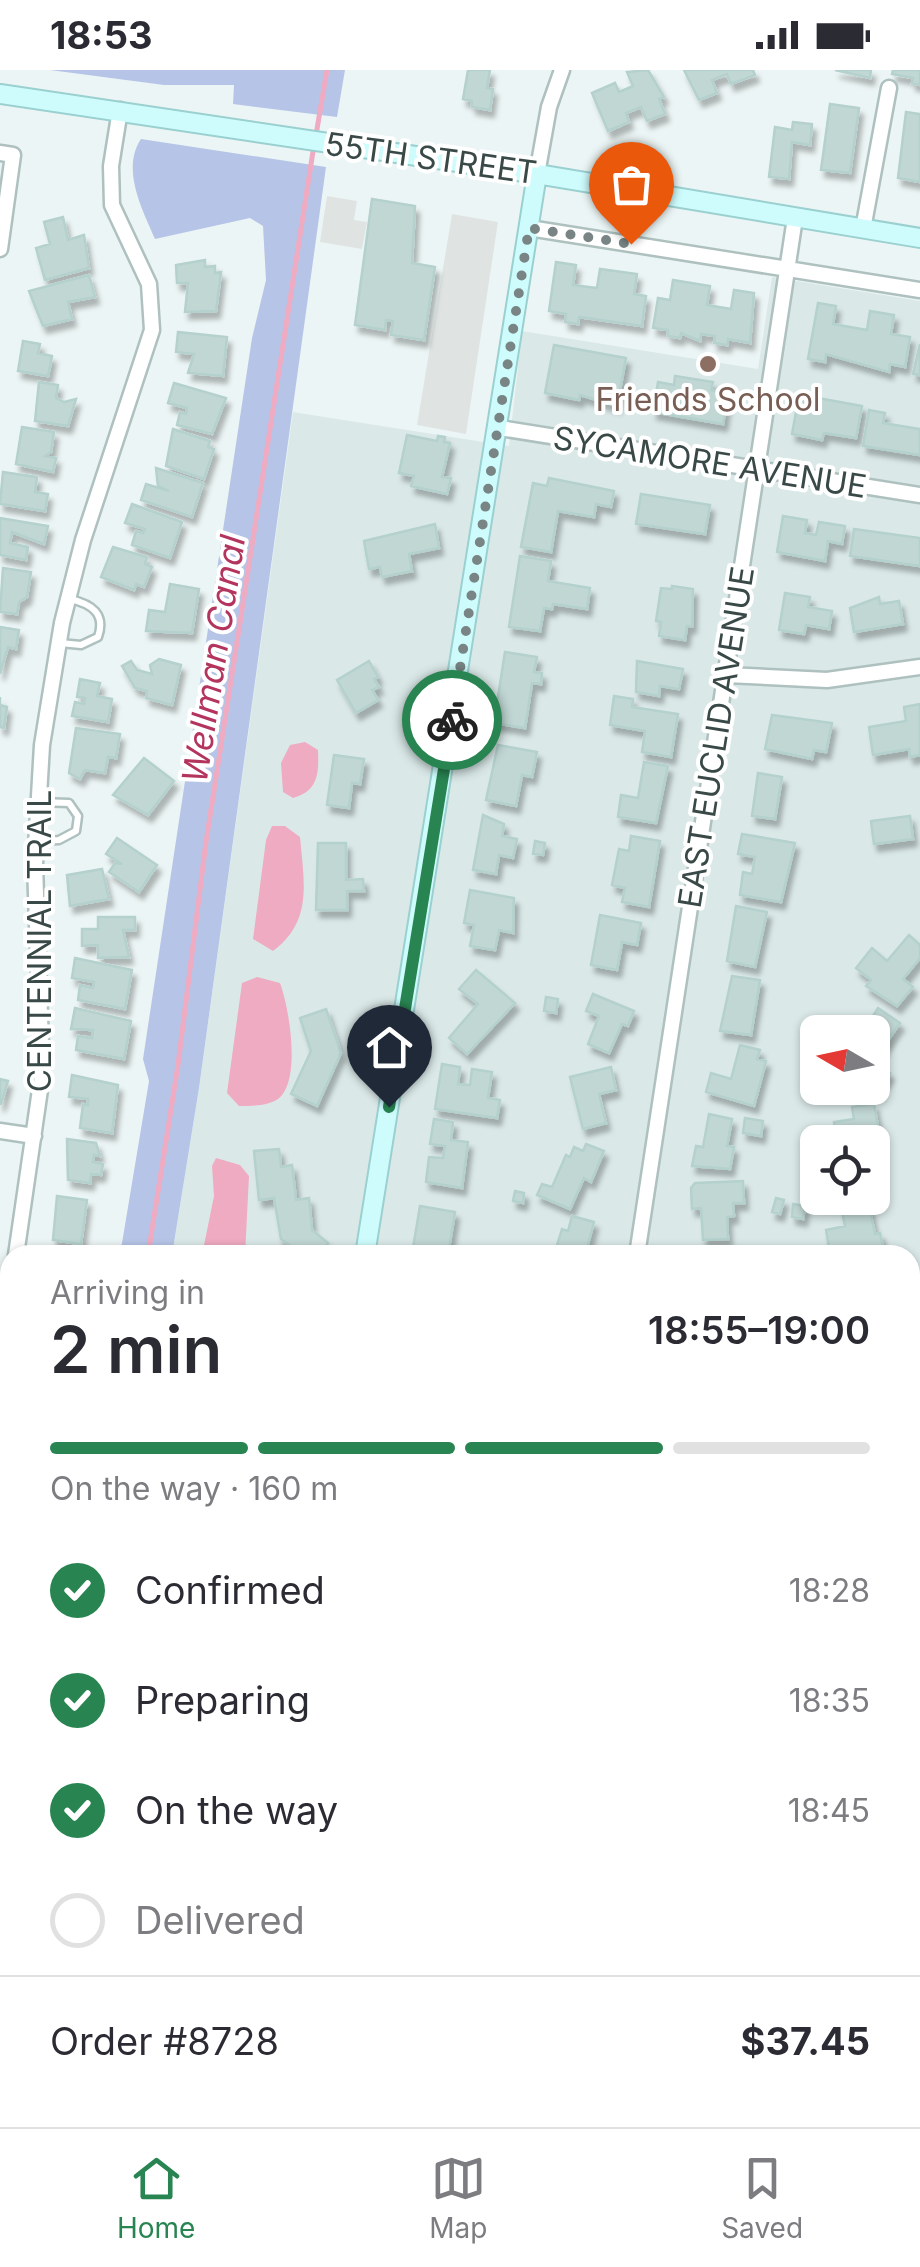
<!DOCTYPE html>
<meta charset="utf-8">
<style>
:root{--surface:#fff;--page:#f7f7f7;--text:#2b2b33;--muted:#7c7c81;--line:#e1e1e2;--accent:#288552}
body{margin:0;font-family:Inter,sans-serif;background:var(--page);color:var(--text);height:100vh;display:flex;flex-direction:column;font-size:38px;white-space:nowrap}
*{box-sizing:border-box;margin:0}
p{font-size:32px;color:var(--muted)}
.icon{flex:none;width:55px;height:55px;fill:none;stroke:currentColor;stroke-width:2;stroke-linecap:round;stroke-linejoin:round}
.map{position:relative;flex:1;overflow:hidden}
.drawer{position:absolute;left:0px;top:1175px;width:920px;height:882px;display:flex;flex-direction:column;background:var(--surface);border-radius:30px 30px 0 0;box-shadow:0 2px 8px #0004}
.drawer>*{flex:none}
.needle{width:65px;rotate:279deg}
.buttons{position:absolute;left:800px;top:945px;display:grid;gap:20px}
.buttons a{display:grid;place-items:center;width:90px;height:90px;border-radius:15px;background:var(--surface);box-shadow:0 2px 8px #0004;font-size:50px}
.pin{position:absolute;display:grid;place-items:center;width:85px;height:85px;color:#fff;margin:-102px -42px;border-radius:50% 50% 50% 0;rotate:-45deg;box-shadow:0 0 10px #0007}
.pin .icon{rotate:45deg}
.courier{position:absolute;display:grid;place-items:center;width:100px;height:100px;margin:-50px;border:8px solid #288552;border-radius:50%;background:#fff;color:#222;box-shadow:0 2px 12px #0007}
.headline em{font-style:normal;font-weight:600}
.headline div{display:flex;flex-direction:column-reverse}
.headline{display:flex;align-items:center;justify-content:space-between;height:170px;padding:0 50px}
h1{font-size:65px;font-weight:600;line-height:75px}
.bar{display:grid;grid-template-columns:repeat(4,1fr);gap:15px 10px;align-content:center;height:120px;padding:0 50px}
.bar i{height:12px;border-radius:8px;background:var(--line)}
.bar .current{background:var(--accent)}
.bar p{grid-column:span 4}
.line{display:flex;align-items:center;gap:25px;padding:0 50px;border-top:2px solid var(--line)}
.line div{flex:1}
ol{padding:0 50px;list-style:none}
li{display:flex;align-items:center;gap:30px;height:110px}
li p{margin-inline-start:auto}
li .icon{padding:10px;border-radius:50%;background:var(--accent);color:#fff;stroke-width:4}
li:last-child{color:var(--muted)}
li i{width:55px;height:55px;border:5px solid var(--line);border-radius:50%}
.status{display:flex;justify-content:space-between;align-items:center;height:70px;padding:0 50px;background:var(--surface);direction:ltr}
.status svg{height:28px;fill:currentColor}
.tabs{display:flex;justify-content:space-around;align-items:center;height:140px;border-top:2px solid var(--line);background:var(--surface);font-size:28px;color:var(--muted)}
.tabs a{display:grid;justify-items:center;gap:5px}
.tabs .current{color:var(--accent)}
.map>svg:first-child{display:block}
.residential{fill:#dae9e8;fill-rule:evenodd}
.education{fill:#d6eeed}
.green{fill:#b6c5e7}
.parking{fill:#dfe4e3}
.water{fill:#efabc2}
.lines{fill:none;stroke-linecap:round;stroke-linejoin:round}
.stream{stroke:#efabc2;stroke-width:5}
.building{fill:#c1d7d4;stroke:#b4d1cd;stroke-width:2.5;filter:url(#shadow)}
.lane-casing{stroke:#aec1bf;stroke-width:11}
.street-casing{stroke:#aec1bf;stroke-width:19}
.secondary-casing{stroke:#9bd0d0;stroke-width:22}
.lane{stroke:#fff;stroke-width:6}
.street{stroke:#fff;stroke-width:14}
.secondary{stroke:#cefcfd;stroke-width:18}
.done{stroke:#788584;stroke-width:10;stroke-dasharray:0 18}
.route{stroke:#288552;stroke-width:12}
.education-dot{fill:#8d6e63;stroke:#fff;stroke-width:4}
.labels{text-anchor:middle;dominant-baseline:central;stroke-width:8;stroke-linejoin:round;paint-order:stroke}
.street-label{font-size:32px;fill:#394947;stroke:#fff}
.education-label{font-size:32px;fill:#785e54;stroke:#fff}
.water-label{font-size:35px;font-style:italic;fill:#b3345d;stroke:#fff}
</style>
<div class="status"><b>18:53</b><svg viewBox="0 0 49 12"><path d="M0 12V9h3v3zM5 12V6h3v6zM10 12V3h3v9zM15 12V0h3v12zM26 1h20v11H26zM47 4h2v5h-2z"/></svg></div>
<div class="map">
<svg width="920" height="2057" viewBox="0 0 920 2057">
<defs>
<filter id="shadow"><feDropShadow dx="4" dy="7" stdDeviation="2.5" flood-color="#0004"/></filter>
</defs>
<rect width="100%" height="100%" fill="#ecf5f5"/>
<path class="residential" d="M772,207L920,231V2057H56V2048H910V1185H172L199,1018L293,342L509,376L522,261L758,299ZM818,962H872V1018H818ZM818,1072H872V1128H818Z"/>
<path class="education" d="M0,1586L10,1587V1876L0,1935Z"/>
<path class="green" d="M50,0H345L337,47L233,34L234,15H164Z
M141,69L326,97L199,1018L172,1185H120L149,1011L143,989L252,268L266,210L263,156L250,148L155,169C142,139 121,99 141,69Z
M10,1876V2043H0V1935Z"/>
<path class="parking" d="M327,126L357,131L354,150L367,152L362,179L320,172Z
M452,144L498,152L466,364L417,355Z
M0,1738L7,1740L10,1770L0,1834Z"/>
<path class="water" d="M305,672L318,680C319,704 318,721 293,728L283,722L281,693L290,675Z
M272,756H285L300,767C304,813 313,851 273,881L253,869L266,770Z
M257,907L280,913C289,937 302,1011 278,1029C268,1036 251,1036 239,1036L227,1023L242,913Z
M216,1088L240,1095L249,1106L245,1185H202L214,1126L212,1096Z"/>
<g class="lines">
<path class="stream" d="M316,65L327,0
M148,1185L178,995L206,772L314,75
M9,2051L10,2048"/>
</g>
<path class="building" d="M468,0H490L487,18L493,19L490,40L472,37V31L463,29Z
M648,0L664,27L659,29L665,44L647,51L641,37L626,43L629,52L608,61L592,23L615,13L619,22L633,16L627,2Z
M684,0H753L755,5L731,14L727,4L712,10L717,23L699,30Z
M835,0H871L870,8Z
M893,0H920V15L912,13L913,8L892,4Z
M830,34L859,38L850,103L821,100Z
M906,42L920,44V112L898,108Z
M793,52L812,54L810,75L792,72L789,109L769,107L775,57L792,60Z
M372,129L415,136L412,193L435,197L424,270L391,265L393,251L386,250L385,260L355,255Z
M63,147L68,170L84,165L89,198L45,210L36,178L50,174L44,152Z
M205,190V197L215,196V203L221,202L216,241L185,242L188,213H177L176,195Z
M556,192L576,195L573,215L597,218L600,199L637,204L634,224L646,226L642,256L579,247L578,254L565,252L566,244L549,241Z
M89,205L95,227L68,232L72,249L43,256L29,221Z
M673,210L710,216L707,235L731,239L734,220L754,223L750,273L728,269L727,275L714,273L715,266L701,264L700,271L681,263L680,268L668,266V260L653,258L658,228L670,230Z
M818,233L836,236L833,254L867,260L870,241L894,245L891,264L910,267L905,297L890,294L889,302L826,284L825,292L808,289Z
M178,262L227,267L223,306L188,303L194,284L176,282Z
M23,271L40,274L38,283L52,286L48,306L18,301Z
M920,274V305L913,304Z
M554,275L626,288L617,336L580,325L579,330L545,323Z
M675,306L713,312L711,320L728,323L723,354L653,342L658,312L674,315Z
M39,312L58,315L56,328L64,332L76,329L68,356L35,351Z
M174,313L226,328L212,364L177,355L180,342L186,344L187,338L168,333Z
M807,326L862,336L856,368L824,363L822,370L792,364L798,331L806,332Z
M869,340L885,343L883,353L920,359V385L863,376Z
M22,357L54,362L51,382L45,386L56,388L53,402L16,394Z
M173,359L210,371L208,377L214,379L204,409L166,396Z
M407,365L437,371L438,366L445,367L444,372L450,373L442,407L451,408L447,424L411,416L414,406L399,403Z
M156,398L203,413L192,447L141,430L146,414L169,421L158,416Z
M3,402L37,407L35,422L48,424L45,441L0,434Z
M549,408L614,421L611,437L596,434L594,447L558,441L551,482L521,477L533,413L547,416Z
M641,424L710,435L705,464L636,454Z
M132,434L182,452L170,488L132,475L136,461L143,463L145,459L125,453Z
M783,446L807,450L805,463L816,465L819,452L845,456L842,474L828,471L825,491L777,482Z
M0,448L48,456L44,474L12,462L10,473L28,477L26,490L0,485Z
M435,454L439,478L409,484L412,501L382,507L380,497L369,499L364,471Z
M854,459L920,468V496L850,486Z
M113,477L147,487L145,494L152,497L144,517L136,514L134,520L101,507Z
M520,486L551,491L548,511L590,518L587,539L553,534L552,539L544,538L540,561L509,557Z
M3,498L31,502L27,527L19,532L17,544L0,542Z
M170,514L199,519L192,563L146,561L149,540L165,542Z
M672,516L693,519L692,556H687L685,570L659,566L661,552L656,551L661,518L672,519Z
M785,523L810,527L808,537L832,541L829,559L806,555L804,564L779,560Z
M879,527L880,534L899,531L903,554L854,562L850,538Z
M0,557L19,560L16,579L8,577L0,604Z
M505,582L537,587L534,602L542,603L541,614L532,613L525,658L494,653Z
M159,589L181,595L172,635L146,628L147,621L135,618L122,596L131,591L137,600L152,604L150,595Z
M369,591L378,607L374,609L379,617L372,620L378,630L356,643L337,610Z
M637,591L683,599L679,619L660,616L659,626L636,622Z
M80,609L100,613L97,626L112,629L108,652L72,646L75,632L84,634L85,628L77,627Z
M614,626L633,629L632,637L678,644L671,687L642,682L645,661L610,655Z
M0,627V635L7,637L4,658L0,657Z
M920,634V685L910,687L909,679L873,685L869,657L906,651L904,637Z
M772,645L832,653L826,682L814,680L812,689L765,679Z
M76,658L120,664L116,688L108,687L105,703L85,700L80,709L69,703Z
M498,675L537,682L532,707L522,705L516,736L486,730Z
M334,685L364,689L360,714L352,713L349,738L327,735Z
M144,688L174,711L148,745L113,725Z
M644,692L668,696L656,753L618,747L621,725L638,728Z
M758,703L782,707L775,749L752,746Z
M483,745L504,754L502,766L517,769L513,788L499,785L496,804L473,800Z
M910,746L913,769L874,774L871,751Z
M742,764L795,773L781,832L740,825L743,802L752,804L755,787L738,784Z
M631,766L660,771L649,837L622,832L625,818L612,815L619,779L629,781Z
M117,768L157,795L139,822L109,802L115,793L122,794L106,784Z
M535,771L545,773L543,785L533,784Z
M318,773H346V810L363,809L364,821H347V840H316Z
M102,799L109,829L70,836L67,805Z
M470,820L514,828L513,863L499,860L495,880L470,876L474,855L464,853Z
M736,836L767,842L755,897L727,891Z
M600,845L641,853L637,875L622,872L617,900L591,895Z
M98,847H135V860H123L129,887L98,888V875L82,876V859H98Z
M909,865L920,875V888L903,909L913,917L897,936L866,916L871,910L856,898L872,878L887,891Z
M75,888L132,900L125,939L78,930L80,915L93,918L94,912L72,908Z
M476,900L515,933L467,984L449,968L478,934L459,919Z
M732,906L760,910L751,965L720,961Z
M593,924L634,941L628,956L622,954L609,983L588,974L599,946L586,941Z
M546,927L558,929L556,943L544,941Z
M75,938L131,951L124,989L76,980L78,966L92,968L93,960L71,959Z
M878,938L900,953L873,992L890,1003L877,1022L870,1018L872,962L851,960L859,948L868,954Z
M326,939L341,983L317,1036L291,1024L311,981L300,948Z
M740,975L760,980L757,989L766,991L754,1036L706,1022L711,1003L731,1009Z
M442,994L460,997L458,1014L470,1015L472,999L492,1002L488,1028L500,1030L497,1048L435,1039Z
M611,997L616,1020L599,1024L606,1053L583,1059L570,1007Z
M72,1005L118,1015L112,1063L80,1058L83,1034L88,1035V1029L69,1027Z
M0,1009L8,1011L1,1034H0Z
M874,1034L878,1057L865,1059L867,1072H837L834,1052L854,1049L852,1037Z
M709,1044L732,1049L727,1076L734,1077L730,1099L692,1096L696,1076L703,1077Z
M745,1048L763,1051L761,1066L743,1063Z
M434,1049L453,1052L451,1070L468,1072L462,1118L426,1112L429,1087L443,1088L445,1076L430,1074Z
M67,1069L96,1073L100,1086L94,1085L93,1092L103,1094L101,1105L91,1104L90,1113L68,1110Z
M586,1074L604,1081L591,1112L584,1108L570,1139L537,1125L542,1114L552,1117L566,1085L570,1087L574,1077L583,1081Z
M279,1079L281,1097L292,1095L296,1130L309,1128L312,1160L328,1173L319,1185H304L281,1169L274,1128L259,1130L254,1081Z
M743,1111L744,1133H733L734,1146L727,1147L728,1169L703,1170L701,1138L692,1139L691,1118L695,1113Z
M515,1121L524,1123L523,1133L513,1131Z
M57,1126L87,1130L81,1174L53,1170Z
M776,1128L784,1130L780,1144L772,1142Z
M867,1128L875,1164L880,1163L884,1183L850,1185L849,1179L830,1183L826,1160L845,1156L840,1131Z
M793,1134L805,1136L803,1149L792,1147Z
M420,1136L455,1142L448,1184L413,1178Z
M572,1146L594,1152L585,1185H554L562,1159L568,1161Z
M910,1324L920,1325L916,1377L910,1376Z
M323,2048L351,2052L350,2057H321Z
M433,2048H467L458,2057L439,2056L441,2049Z
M474,2048H519L517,2057L473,2054Z
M528,2048L567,2051L566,2057H527Z
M644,2050L668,2054V2057H643Z"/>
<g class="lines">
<g class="lane-casing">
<path id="lane" d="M60,573L81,575L98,567C106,544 92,534 70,529
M37,771L59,770L76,761L78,746L69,733L39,732"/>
</g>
<g class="street-casing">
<path id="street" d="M0,83L13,85L0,179
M537,104L549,37L562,0
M529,158L920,220
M863,159L889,18
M500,358L920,425
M727,605L827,610L920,597
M0,1061L34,1066
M16,1185L42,1006L35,794L42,675L62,553L83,470L152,260L149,214L112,135L111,96L120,40
M637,1185L795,148
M0,1289L10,1224
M910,1434L920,1435
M910,1775L920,1776
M816,2048L873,2057
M387,2057L389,2048
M605,2057L606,2048
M919,2057L920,2048"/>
</g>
<g class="secondary-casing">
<path id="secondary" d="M0,24L537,104L920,168
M365,1185L537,104
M114,2057L133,2048"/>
</g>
<use href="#lane" class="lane"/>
<use href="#street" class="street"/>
<use href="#secondary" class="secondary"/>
</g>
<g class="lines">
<path class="done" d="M452,650L529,158L631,174"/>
<path class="route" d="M389,1037L452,650"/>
</g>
<circle class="education-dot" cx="708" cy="294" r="10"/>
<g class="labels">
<g class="street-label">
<text transform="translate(431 88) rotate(8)">55TH STREET</text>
<text transform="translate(710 392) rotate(9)">SYCAMORE AVENUE</text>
<text transform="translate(716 667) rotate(-81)">EAST EUCLID AVENUE</text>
<text transform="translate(39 871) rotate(-90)">CENTENNIAL TRAIL</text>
</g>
<g class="education-label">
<text x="708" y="329">Friends School</text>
</g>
<g class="water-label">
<text transform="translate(213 589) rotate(-81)">Wellman Canal</text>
</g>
</g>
</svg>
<div class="buttons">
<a><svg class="needle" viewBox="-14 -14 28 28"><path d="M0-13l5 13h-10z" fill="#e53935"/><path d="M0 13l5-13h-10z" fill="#7c7c81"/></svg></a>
<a><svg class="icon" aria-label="locate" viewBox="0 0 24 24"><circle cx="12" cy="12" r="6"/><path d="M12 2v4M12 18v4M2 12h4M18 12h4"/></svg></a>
</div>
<div class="pin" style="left:631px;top:174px;background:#ea580c"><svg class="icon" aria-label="bag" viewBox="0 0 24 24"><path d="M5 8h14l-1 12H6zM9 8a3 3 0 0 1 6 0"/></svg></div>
<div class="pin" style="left:389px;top:1037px;background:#1f2937"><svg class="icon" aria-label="home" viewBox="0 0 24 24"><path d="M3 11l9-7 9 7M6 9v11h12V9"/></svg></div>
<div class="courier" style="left:452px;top:650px"><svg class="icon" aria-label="bike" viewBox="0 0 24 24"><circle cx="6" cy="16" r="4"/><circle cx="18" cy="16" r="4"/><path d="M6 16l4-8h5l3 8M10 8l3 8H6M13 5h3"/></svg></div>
<section class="drawer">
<div class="headline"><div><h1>2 min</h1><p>Arriving in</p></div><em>18:55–19:00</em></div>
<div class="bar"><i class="current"></i><i class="current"></i><i class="current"></i><i></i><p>On the way · 160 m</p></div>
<ol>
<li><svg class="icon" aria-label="check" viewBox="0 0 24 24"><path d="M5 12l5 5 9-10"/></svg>Confirmed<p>18:28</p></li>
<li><svg class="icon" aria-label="check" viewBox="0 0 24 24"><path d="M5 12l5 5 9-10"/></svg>Preparing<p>18:35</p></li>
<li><svg class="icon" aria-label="check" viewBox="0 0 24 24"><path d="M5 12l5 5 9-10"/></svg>On the way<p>18:45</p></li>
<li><i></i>Delivered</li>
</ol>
<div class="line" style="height:130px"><div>Order #8728</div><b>$37.45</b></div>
</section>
</div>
<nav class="tabs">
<a class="current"><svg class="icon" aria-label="home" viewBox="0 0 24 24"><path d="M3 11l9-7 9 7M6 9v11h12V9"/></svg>Home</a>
<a><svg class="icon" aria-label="map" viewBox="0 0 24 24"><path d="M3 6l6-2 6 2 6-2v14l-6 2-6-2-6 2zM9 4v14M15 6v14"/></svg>Map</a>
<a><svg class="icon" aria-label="saved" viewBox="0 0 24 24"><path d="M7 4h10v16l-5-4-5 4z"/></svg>Saved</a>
</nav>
